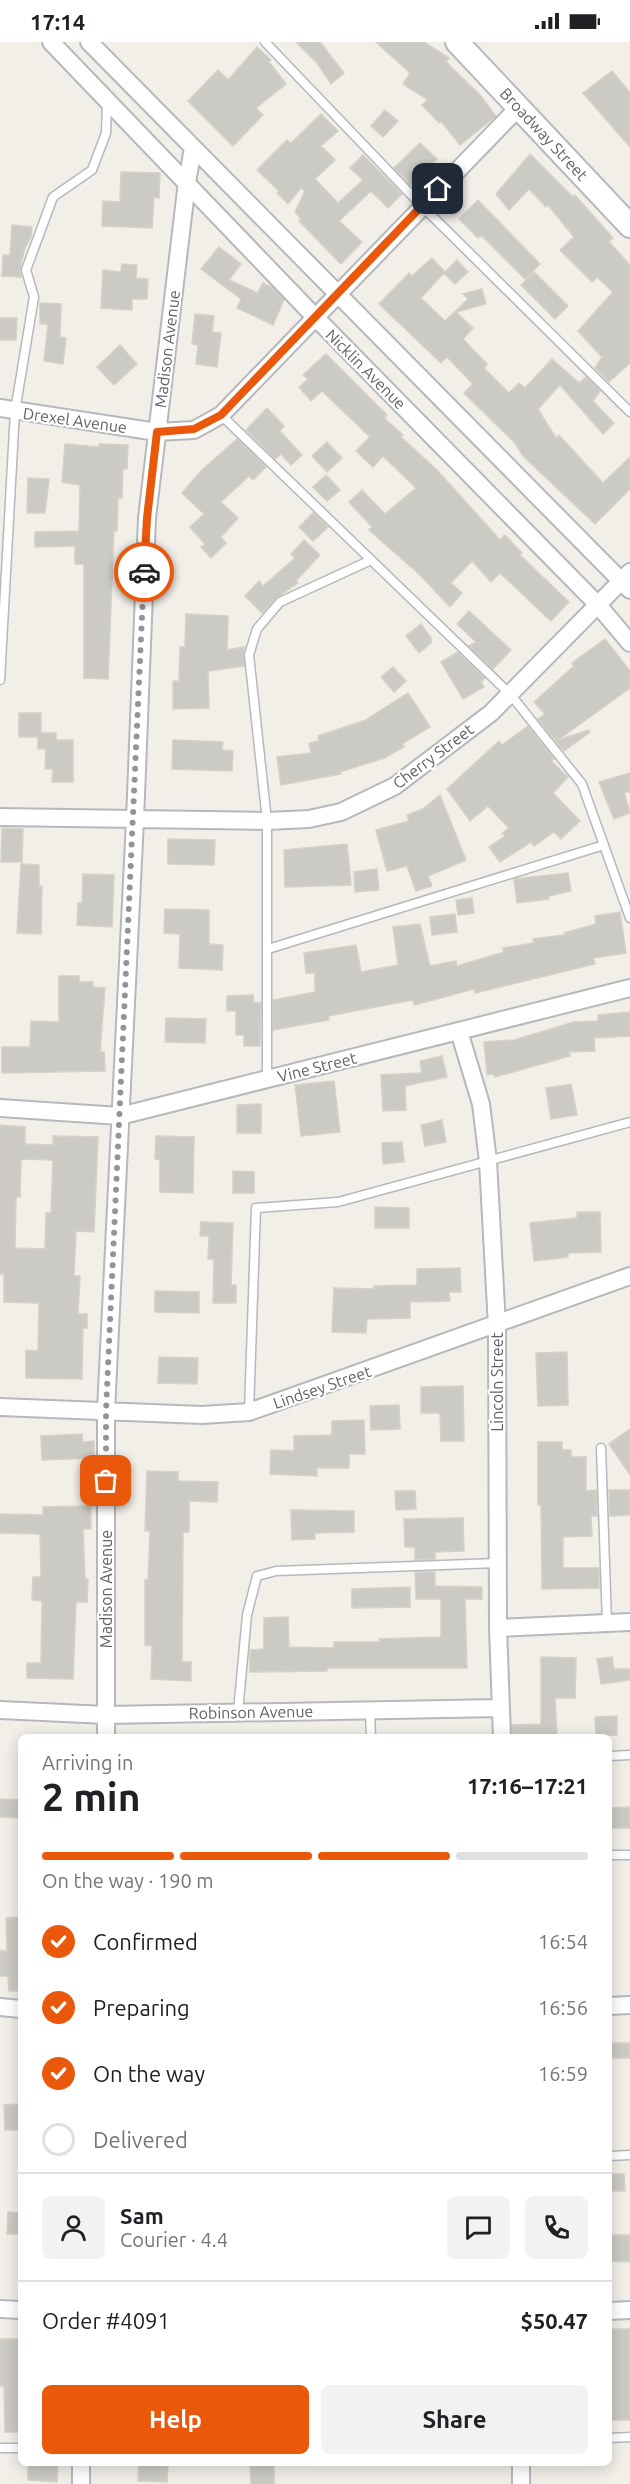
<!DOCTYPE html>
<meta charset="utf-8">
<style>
:root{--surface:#fff;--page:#f2f2f2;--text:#202124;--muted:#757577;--line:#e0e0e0;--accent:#ea580c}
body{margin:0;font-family:Ubuntu,sans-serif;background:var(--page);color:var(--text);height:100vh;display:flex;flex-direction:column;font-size:22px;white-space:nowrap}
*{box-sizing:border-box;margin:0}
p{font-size:20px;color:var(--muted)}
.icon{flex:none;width:33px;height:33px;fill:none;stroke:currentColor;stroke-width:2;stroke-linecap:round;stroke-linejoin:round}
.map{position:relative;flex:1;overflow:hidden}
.panel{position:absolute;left:18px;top:1692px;width:594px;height:732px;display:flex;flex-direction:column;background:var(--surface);border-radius:9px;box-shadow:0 3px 15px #0003}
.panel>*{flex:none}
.pin{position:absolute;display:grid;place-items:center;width:51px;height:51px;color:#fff;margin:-26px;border-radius:12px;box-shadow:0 3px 9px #0006}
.courier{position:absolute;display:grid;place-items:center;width:60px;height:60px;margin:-30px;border:4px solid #ea580c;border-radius:50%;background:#fff;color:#222;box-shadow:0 2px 8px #0007}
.head em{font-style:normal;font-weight:700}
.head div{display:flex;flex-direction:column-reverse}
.head{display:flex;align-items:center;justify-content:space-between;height:102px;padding:0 24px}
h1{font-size:39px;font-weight:700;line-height:45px}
.bar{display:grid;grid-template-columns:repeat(4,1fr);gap:9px 6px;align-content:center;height:72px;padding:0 24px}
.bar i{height:8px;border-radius:4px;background:var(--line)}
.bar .active{background:var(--accent)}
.bar p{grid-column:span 4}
.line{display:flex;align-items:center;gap:15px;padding:0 24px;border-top:2px solid var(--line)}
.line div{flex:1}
.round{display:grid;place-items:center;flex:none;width:63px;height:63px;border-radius:9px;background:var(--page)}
ol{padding:0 24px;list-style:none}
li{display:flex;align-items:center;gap:18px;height:66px}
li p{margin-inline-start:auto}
li .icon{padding:6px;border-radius:50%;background:var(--accent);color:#fff;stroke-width:4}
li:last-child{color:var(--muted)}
li i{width:33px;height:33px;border:3px solid var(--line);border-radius:50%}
.action{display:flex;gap:12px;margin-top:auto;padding:12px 24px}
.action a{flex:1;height:69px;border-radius:9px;background:var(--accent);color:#fff;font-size:24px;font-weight:700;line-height:69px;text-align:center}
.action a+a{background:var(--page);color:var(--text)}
.status{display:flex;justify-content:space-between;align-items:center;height:42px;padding:0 30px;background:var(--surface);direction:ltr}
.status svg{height:16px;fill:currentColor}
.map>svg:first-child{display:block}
.building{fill:#cccac5;stroke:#d6d1c6;stroke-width:1.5;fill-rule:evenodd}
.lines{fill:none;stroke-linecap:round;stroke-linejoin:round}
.service-casing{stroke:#b5b8bc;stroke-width:11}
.minor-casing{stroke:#b5b8bc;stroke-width:20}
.secondary-casing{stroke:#b6babf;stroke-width:26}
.service{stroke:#fff;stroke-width:8}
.minor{stroke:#fff;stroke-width:16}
.secondary{stroke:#fff;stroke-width:22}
.done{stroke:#929495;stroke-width:6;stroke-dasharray:0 10.8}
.route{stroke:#ea580c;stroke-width:8}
.labels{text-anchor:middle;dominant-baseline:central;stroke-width:4.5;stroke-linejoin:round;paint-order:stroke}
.street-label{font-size:16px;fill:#5f6368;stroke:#fff}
</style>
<div class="status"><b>17:14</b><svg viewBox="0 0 49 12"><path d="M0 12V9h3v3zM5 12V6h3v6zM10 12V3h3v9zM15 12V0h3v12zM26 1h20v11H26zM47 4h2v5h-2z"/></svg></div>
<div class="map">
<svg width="630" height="2442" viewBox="0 0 630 2442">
<rect width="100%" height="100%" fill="#f1efe8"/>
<path class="building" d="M296,0H320L344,31L331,42L317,21Z
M376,0H424L449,16L446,20L480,53L496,74L460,103L441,79L439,81L422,63L428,58L403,42L410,31Z
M257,5L271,18L269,20L286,42L256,66L263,73L233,104L188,59L218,28L228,38Z
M612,29L630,51V105L583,51Z
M385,68L398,79L383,95L371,84Z
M321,72L338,89L321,104L335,118L315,137L338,161L363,138L350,126L363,113L402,152L388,166L371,149L339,179L362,200L341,222L299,179L301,177L295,170L305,149L301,146L288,162L277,151L279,149L257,128L287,98L291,101Z
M420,101L437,117L411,143L394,126Z
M530,112L573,155L575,153L613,196L609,200L630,223V321L609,340L595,326L602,315L578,289L613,250L597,235L592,240L560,208L574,195L548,163L546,165L529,147L509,168L496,152Z
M121,130L160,131L159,156L154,155L152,186L102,184L103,159L120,160Z
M478,158L540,222L525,237L481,193L478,196L459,177Z
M12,183L32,185L31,195L25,206L20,226L21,235L2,234L3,213H10Z
M219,205L241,222L229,238L258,251L263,241L272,245L284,258L273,283L237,266L241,257L201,227Z
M432,216L445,230L457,218L468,230L455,242L444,231L421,256L445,279L468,257L463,252L482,247L486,262L456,270L473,286L463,297L487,322L484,326L509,351L519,341L525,346L552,317L579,341L586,335L600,349L593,359L614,381L603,392L560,343L538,367L556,396L559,393L603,441L630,415V447L595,482L523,414L515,401L464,351L473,342L447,315L441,321L379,262L409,231L412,234Z
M122,222L137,223L136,236L148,237L147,257H132V268L101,266L103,228L121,230Z
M534,230L568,264L555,277L521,243Z
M40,261L61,262L60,295L66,296L63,322L44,319L48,282H40Z
M195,272L214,274L212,290L221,291L217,325L196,322L198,303L192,302Z
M0,276H17L16,298H0Z
M120,303L137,322L114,343L97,325Z
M326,312L387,373L384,376L403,393L401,395L437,428L500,498L505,493L522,511L520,513L569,560L551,579L500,531L491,540L472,519L451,541L462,551L450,565L420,533L369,488L372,485L349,460L362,448L385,472L416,446L383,414L373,425L356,409L370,395L322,349L311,359L299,345L308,337L303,333Z
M267,366L284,384L280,389L302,413L291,423L281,412L275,417L246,388Z
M237,397L266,425L253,438L249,434L221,460L238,476L221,495L226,501L211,516L201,505L205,502L190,485L204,472L182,451L201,429Z
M327,400L342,416L327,430L312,414Z
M65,402L99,405V402L128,403L127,427H123L122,456H118L117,489H114L108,637L84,636V522H75V504L35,505V490L79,489L80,443L62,440Z
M326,433L340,448L327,459L313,445Z
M28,436L49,437L45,471H27Z
M313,471L328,485L313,499L299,485Z
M304,498L320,513L296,539L298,541L276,556L262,571L245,554L259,539L263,544L295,516L291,512Z
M469,569L511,608L493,627L469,604L476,600L457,582Z
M186,572L228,574L227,608L244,605V624L208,629L209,666L173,667V639H179L180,605H185Z
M421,582L431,596V601L419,611L406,594Z
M605,597L630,629V646L558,698L589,688L590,690L564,709L538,677L545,672L534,660L574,624L572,621Z
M458,610L485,636L481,640L484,645L463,657L441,620Z
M393,625L406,639L394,650L381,635Z
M408,651L430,685L402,702L404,705L384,716L340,730L341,732L281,743L277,715L311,711L309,701L319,699L318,694L366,678Z
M19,671H41V691H56V698H73V740H52L53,727H45L46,707H38V695H19Z
M528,684L554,717L551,719L568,735L553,751L580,779L561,797L554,790L534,804L531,800L500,820L489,805L505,794L502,791L509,786L488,764L470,779L447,747L499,699L502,703Z
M173,698L223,700L222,708L233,709L232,729L172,727Z
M630,731V750H624L630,771L614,777L599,740Z
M440,753L466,818L428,834L432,844L416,849L407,824L387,829L376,788L409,779L407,773L423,767Z
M2,786L23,787L22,820H1Z
M168,797L215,798L214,823L168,822Z
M347,802L351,843L285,845L284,808Z
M21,822L39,823V844H42L41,892L17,891Z
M377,827L379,848L355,850L354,830Z
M568,831L571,849L549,854V857L517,861L514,837Z
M83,832L114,833L112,885L77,883L78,861H82Z
M472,856L474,871L458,873L456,858Z
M165,867L209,868V902L223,903L222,928L179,926L180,892L164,891Z
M620,870L626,911L593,916L595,922L475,951L474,947L414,963L413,958L328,974L329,978L273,988V958L315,950V931H306L304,911L356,903L361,930L398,923L393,885L420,882L430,924L456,919L457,924L504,910L503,906L534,901L533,897L565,893L564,891L596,882L595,874Z
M455,872L457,890L432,893L430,875Z
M59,934H79V940H93V945L105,946L100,1010H104L105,1029L2,1031V1005H30L31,979L59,980Z
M253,953L254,961L261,960L260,1004H244V993H236V969H227V954Z
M630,970V994L594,996L595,1009L569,1010L570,1014L495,1035L494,1032L487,1033L484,1000L514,998L574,980L598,979V973Z
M166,976L206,977L205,1001L165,1000Z
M442,1014L447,1035L405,1044L406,1068L383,1069L381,1033L422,1031L420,1019Z
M334,1039L340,1090L301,1094L295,1043Z
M571,1042L577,1073L551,1077L546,1046Z
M261,1062V1091H237V1063Z
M442,1078L446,1100L425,1104L421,1083Z
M0,1083L25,1085V1102L53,1103V1094L98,1095L94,1190L76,1189L74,1234H80L78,1272H87V1286H83L82,1337L26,1336V1308L38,1309L39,1261L4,1260V1232H0ZM24,1117L53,1118L51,1171H46L45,1207L15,1206L16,1155H20L21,1118Z
M156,1094L194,1095L193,1151L160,1150V1118L155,1117Z
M402,1100L404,1120L383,1122L382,1101Z
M233,1129L254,1130V1151H233Z
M375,1165L409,1166V1186H375Z
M577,1170H600L601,1210L568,1211V1215L534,1219L530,1181L577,1176Z
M201,1180L233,1181L231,1243H236V1261H213L214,1217H208L209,1194H200Z
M460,1226L461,1250H449L450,1259L410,1260V1276L367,1277L366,1291L332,1290L334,1246L374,1247V1244L417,1243V1227Z
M155,1249L199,1250V1271L155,1270Z
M567,1310L568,1363L538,1364L536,1311Z
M159,1315L198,1316L197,1342L158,1341Z
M463,1344L464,1399H441L440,1371H421V1345Z
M399,1363L400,1387L371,1388L370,1364Z
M364,1378L365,1412H349V1426H317V1434L270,1432L271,1408L294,1409V1394L332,1393V1379Z
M630,1387V1433L609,1402Z
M82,1392L83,1400L94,1399V1416L42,1418L41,1394Z
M538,1400H562V1408H571V1415H586V1449L596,1448L597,1474H591L592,1494L563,1495V1526H599V1546L542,1547L541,1463H538Z
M147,1429L178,1430V1439L218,1440L217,1460L189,1459V1490H183L182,1620H191V1639L151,1637L152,1604L145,1603V1538H148L150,1489H145Z
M609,1448H630V1473L610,1474Z
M395,1449H415L416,1467L396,1468Z
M91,1464V1487H83L85,1537H88L87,1560H76L73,1637L27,1636V1621H41L42,1559L32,1558L33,1535H41L40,1492L0,1491V1472L43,1473V1465Z
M291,1468L354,1469V1490L315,1491V1497L292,1498Z
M463,1476L464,1509L435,1510V1517L415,1518V1505H405L404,1477Z
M415,1530H435V1544L482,1545V1557H465L467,1626H327V1629L250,1630V1608L264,1607V1576L288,1575L289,1605L334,1606V1600H380L379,1597L441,1595V1557H416Z
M410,1545V1565L352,1566V1547Z
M541,1615L576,1616L575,1656H555L557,1695H512V1683L541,1682Z
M612,1615L614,1627H630V1638L601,1642L597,1617Z
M617,1674V1693L596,1694L595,1675Z
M0,1757L21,1758V1776L0,1775Z
M630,1765V1786H612V1766Z
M21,1875V1949H9L8,1934H0V1909H7L6,1876Z
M609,2001H630V2016H609Z
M21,2062V2088H5L4,2063Z
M609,2132H624L625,2149H609Z
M8,2170L21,2171V2192H7Z
M609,2193H630V2220L609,2219Z
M609,2287H630V2378H612Z
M0,2297H21V2390H5L4,2344H0Z
M28,2421H58L57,2440L28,2438Z
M139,2421H168L167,2440L138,2439Z
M250,2423H274V2442H251Z"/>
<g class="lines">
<g class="service-casing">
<path id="service" d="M265,0L422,164L630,370
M221,373L510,652L582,742L630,876
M0,638L15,369L34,255L26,228L53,155L92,128L106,91L107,61
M268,907L604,803
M267,1037V779L249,613L257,587L280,560L371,518
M249,1370L256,1166L338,1160L630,1080
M601,1406L607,1581
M370,1668L371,1695
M238,1670L247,1573L257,1534L276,1529L498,1521
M609,1714L630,1713
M609,1813H630
M609,2114L630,2113
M609,2396L630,2395
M0,2406H21"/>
</g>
<g class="minor-casing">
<path id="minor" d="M51,0L315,275L598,563L630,601
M89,0L630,548
M0,366L157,390L194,388L221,373L519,65
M0,775L267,779L309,777L341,770L395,744L491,671L630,530
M459,989L481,1062L488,1119L497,1284L498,1586L502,1695
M0,1066L120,1074L630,946
M0,1365L202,1373L249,1370L630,1234
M498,1586L630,1580
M0,1668L106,1673L501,1666
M106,1695V1369L135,778L147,476L187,140L193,106
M609,1964L630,1963
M0,1965L21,1967
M0,2267L21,2268
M609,2269L630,2268
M81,2421V2442
M521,2421V2442"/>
</g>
<g class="secondary-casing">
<path id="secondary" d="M457,0L630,184"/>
</g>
<use href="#service" class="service"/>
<use href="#minor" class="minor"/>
<use href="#secondary" class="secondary"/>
</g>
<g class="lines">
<path class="done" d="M106,1439V1369L144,530"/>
<path class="route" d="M144,530L147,476L157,390L194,387L221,373L438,147"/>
</g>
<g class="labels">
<g class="street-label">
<text transform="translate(544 92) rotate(47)">Broadway Street</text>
<text transform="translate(167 307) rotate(-83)">Madison Avenue</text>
<text transform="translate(366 327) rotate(45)">Nicklin Avenue</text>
<text transform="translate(75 378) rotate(8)">Drexel Avenue</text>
<text transform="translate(433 714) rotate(-37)">Cherry Street</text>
<text transform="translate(317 1025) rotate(-14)">Vine Street</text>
<text transform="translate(497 1340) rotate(-90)">Lincoln Street</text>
<text transform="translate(322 1345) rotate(-19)">Lindsey Street</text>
<text transform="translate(106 1547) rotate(-90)">Madison Avenue</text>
<text transform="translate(251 1670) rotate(-1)">Robinson Avenue</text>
</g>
</g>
</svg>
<div class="pin" style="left:106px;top:1439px;background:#ea580c"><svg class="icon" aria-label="bag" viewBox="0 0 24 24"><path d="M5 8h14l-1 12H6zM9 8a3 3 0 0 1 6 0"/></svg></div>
<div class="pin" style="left:438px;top:147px;background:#1f2937"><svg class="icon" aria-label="home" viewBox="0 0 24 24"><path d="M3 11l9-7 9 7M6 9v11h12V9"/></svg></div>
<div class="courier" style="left:144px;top:530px"><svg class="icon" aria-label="car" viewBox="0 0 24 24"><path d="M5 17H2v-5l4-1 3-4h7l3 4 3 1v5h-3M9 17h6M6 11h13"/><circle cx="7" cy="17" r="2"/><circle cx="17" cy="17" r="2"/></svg></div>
<section class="panel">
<div class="head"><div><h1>2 min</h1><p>Arriving in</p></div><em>17:16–17:21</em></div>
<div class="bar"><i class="active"></i><i class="active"></i><i class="active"></i><i></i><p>On the way · 190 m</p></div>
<ol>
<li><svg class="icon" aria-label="check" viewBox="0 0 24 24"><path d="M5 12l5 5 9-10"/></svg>Confirmed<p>16:54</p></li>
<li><svg class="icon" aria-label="check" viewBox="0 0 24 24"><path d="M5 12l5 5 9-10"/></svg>Preparing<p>16:56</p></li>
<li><svg class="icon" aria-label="check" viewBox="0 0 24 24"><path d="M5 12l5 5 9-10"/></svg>On the way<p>16:59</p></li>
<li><i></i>Delivered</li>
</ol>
<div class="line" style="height:108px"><a class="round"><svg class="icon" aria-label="person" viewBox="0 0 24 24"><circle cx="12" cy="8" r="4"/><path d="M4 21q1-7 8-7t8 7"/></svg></a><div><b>Sam</b><p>Courier · 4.4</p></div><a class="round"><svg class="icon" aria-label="chat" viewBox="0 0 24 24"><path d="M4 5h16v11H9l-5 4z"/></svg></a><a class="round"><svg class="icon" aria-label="phone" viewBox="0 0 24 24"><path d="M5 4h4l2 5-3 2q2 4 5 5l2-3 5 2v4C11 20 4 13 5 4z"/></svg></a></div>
<div class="line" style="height:78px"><div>Order #4091</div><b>$50.47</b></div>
<div class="action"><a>Help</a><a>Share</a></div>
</section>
</div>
